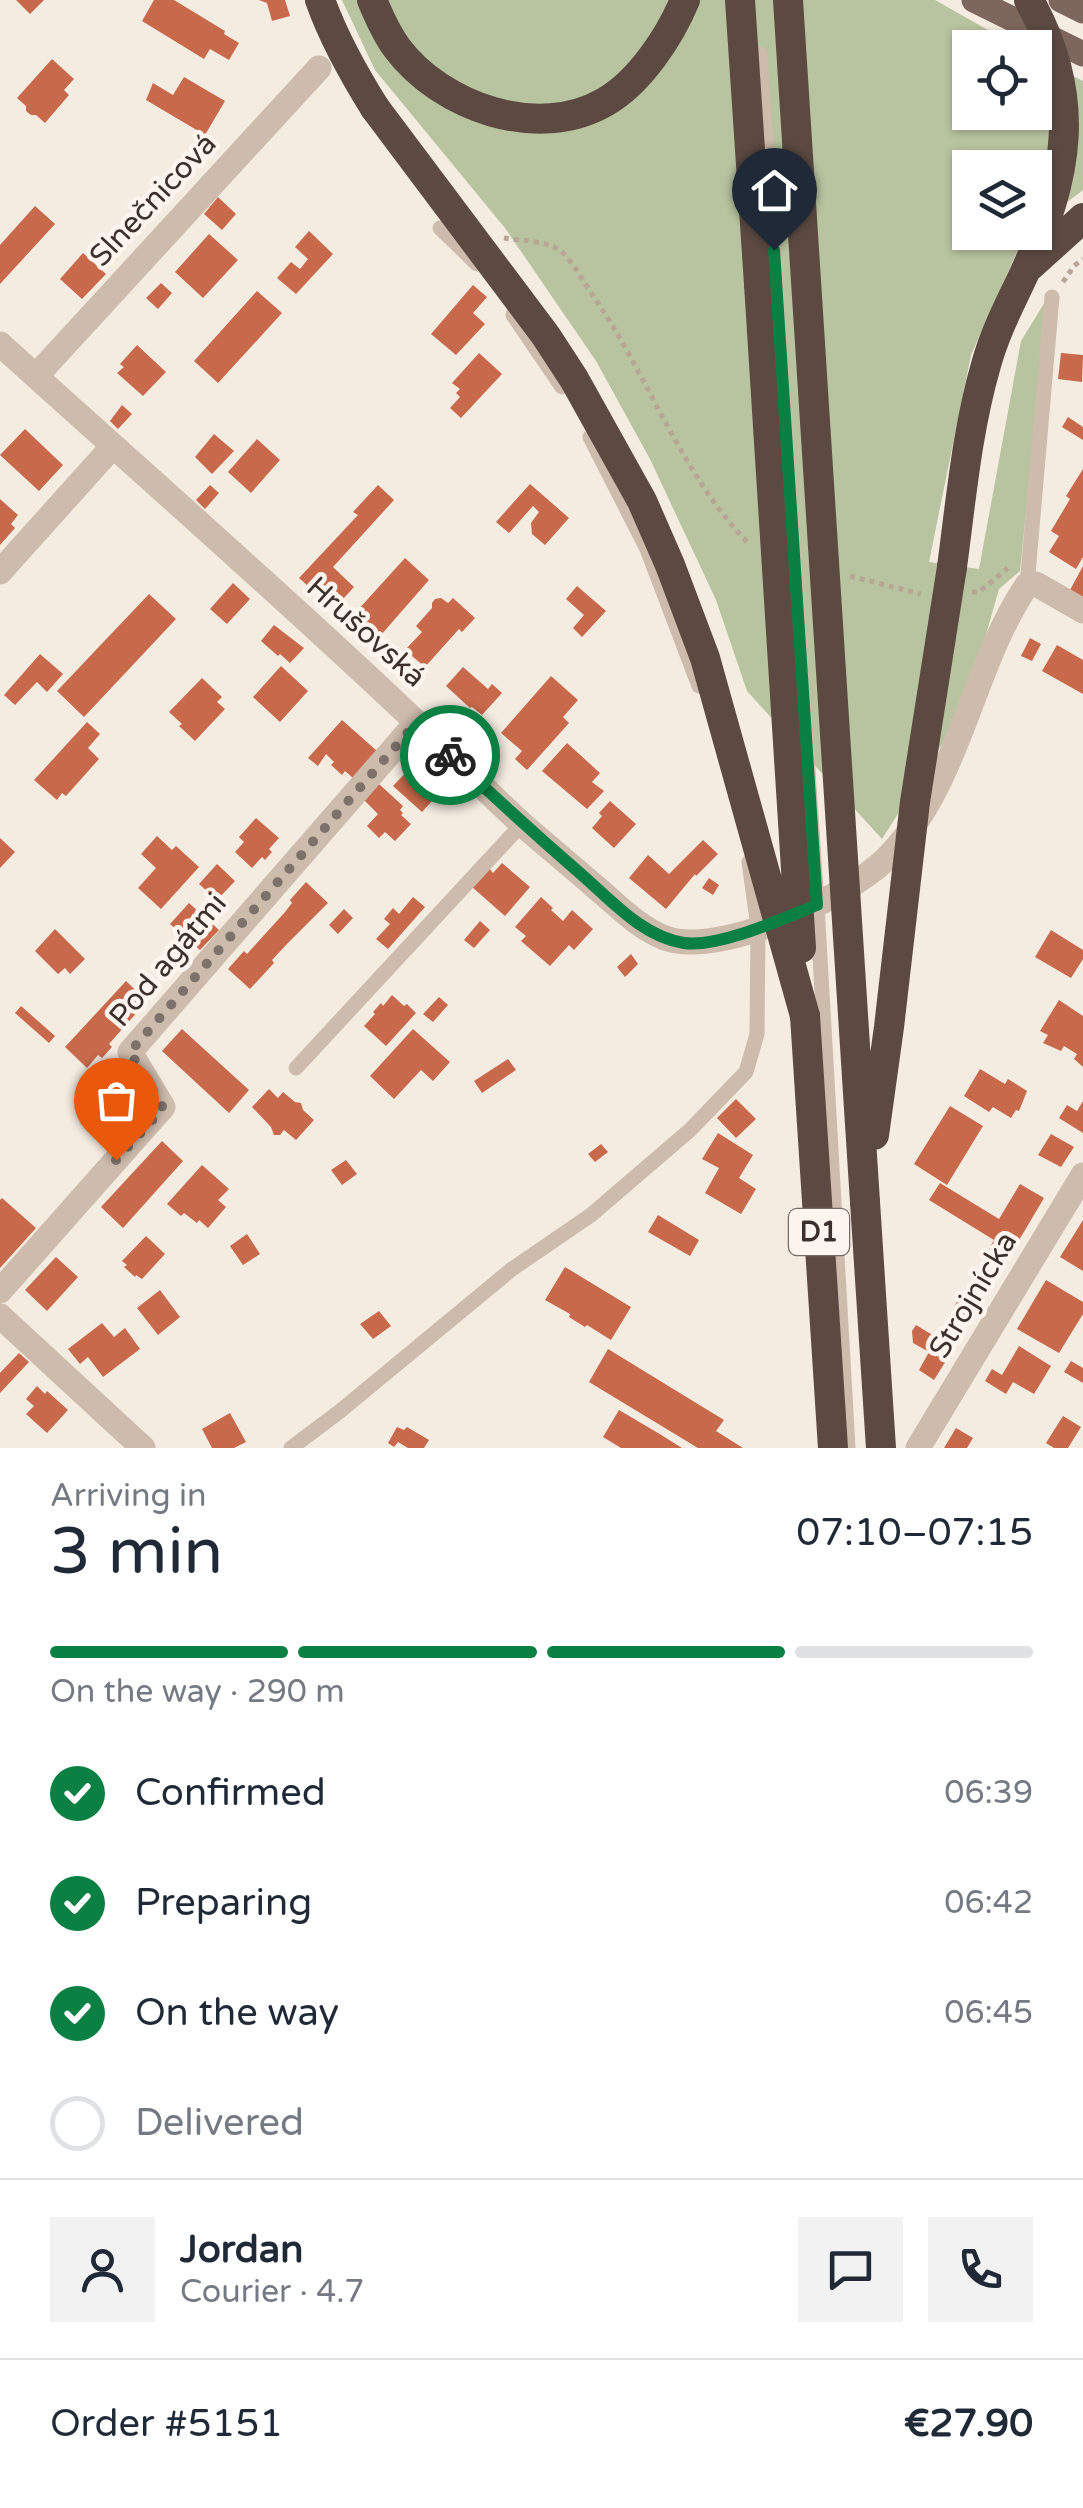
<!DOCTYPE html>
<meta charset="utf-8">
<style>
:root{--surface:#fff;--page:#f2f2f3;--text:#1f2937;--muted:#747a83;--line:#e0e1e3;--accent:#0b8043}
body{margin:0;font-family:"Varela Round",sans-serif;background:var(--page);color:var(--text);height:100vh;display:flex;flex-direction:column;font-size:38px;white-space:nowrap}
*{box-sizing:border-box;margin:0}
p{font-size:32px;color:var(--muted)}
.icon{flex:none;width:55px;height:55px;fill:none;stroke:currentColor;stroke-width:2;stroke-linecap:round;stroke-linejoin:round}
.map{position:relative;height:1448px;overflow:hidden}
.panel{display:flex;flex-direction:column;background:var(--surface);flex:1}
.panel>*{flex:none}
.tools{position:absolute;left:952px;top:30px;display:grid;gap:20px}
.tools a{display:grid;place-items:center;width:100px;height:100px;border-radius:0px;background:var(--surface);box-shadow:0 2px 8px #0004;font-size:50px}
.pin{position:absolute;display:grid;place-items:center;width:85px;height:85px;color:#fff;margin:-102px -42px;border-radius:50% 50% 50% 0;rotate:-45deg;box-shadow:0 0 10px #0007}
.pin .icon{rotate:45deg}
.courier{position:absolute;display:grid;place-items:center;width:100px;height:100px;margin:-50px;border:8px solid #0b8043;border-radius:50%;background:#fff;color:#222;box-shadow:0 2px 12px #0007}
.head em{font-style:normal;font-weight:600}
.head div{display:flex;flex-direction:column-reverse}
.head{display:flex;align-items:center;justify-content:space-between;height:170px;padding:0 50px}
h1{font-size:65px;font-weight:600;line-height:75px}
.bar{display:grid;grid-template-columns:repeat(4,1fr);gap:15px 10px;align-content:center;height:120px;padding:0 50px}
.bar i{height:12px;border-radius:8px;background:var(--line)}
.bar .on{background:var(--accent)}
.bar p{grid-column:span 4}
.line{display:flex;align-items:center;gap:25px;padding:0 50px;border-top:2px solid var(--line)}
.line div{flex:1}
.round{display:grid;place-items:center;flex:none;width:105px;height:105px;border-radius:0px;background:var(--page)}
ol{padding:0 50px;list-style:none}
li{display:flex;align-items:center;gap:30px;height:110px}
li p{margin-inline-start:auto}
li .icon{padding:10px;border-radius:50%;background:var(--accent);color:#fff;stroke-width:4}
li:last-child{color:var(--muted)}
li i{width:55px;height:55px;border:5px solid var(--line);border-radius:50%}
.map>svg:first-child{display:block}
.green{fill:#b8c4a0}
.building{fill:#c8694b}
.lines{fill:none;stroke-linecap:round;stroke-linejoin:round}
.path{stroke:#b9a596;stroke-width:5;stroke-dasharray:5 5;stroke-linecap:butt}
.lane{stroke:#cdbbac;stroke-width:15}
.street{stroke:#cdbbac;stroke-width:25}
.primary{stroke:#7d675c;stroke-width:25}
.highway{stroke:#5c4a42;stroke-width:30}
.highway-bridge{stroke:#5c4a42;stroke-width:30}
.done{stroke:#7c716b;stroke-width:10;stroke-dasharray:0 18}
.route{stroke:#0b8043;stroke-width:12}
.labels{text-anchor:middle;dominant-baseline:central;stroke-width:9;stroke-linejoin:round;paint-order:stroke}
.shield{fill:#fbf5ee;stroke:#756b66;stroke-width:2.5}
.shield-label{font-size:28px;font-weight:bold;fill:#3b302b}
.street-label{font-size:30px;fill:#3b302b;stroke:#fbf5ee}
</style>
<div class="map">
<svg width="1083" height="1448" viewBox="0 0 1083 1448">
<rect width="100%" height="100%" fill="#f4ebe1"/>
<path class="green" d="M342,0H935L1018,47L970,48V112H1035V57L1083,81V190L1035,227V168H970V232L1028,233L1024,236L971,355L929,562L979,569L1021,341L1048,297L1020,571L999,589L965,708L882,839L747,691L716,600L650,459L596,361L505,228L375,70Z"/>
<path class="building" d="M16,0H44L30,14Z
M154,0H174L225,31L224,34L239,43L229,60L210,49L204,59L142,21Z
M259,0H285L290,16L272,21L267,3Z
M52,59L74,79L64,90L69,95L45,123L36,115H31L26,111V106L17,98Z
M184,77L225,101L205,135L146,100L153,83L173,95Z
M218,197L236,214L222,230L204,214Z
M35,206L55,224L0,284V245Z
M309,231L333,254L296,294L277,278L291,262L300,269L308,259L295,247Z
M209,234L238,260L203,298L175,272Z
M83,253L106,274L82,299L60,279Z
M161,283L172,293L158,309L146,298Z
M473,285L487,297L473,313L485,324L456,355L431,334Z
M257,291L282,313L218,383L194,361Z
M137,345L166,372L143,396L117,373L124,367L120,364Z
M479,353L502,374L461,418L450,408L460,397L456,393L460,389L452,383Z
M1061,353L1083,355L1082,382L1058,379Z
M122,405L132,414L118,429L110,421Z
M1068,417L1083,427V440L1062,427Z
M25,429L63,465L39,491L0,455Z
M214,434L234,451L212,474L195,457Z
M257,439L280,460L251,493L228,472Z
M1083,469V557L1076,569L1049,552L1059,536L1051,531L1070,499L1066,496Z
M530,484L569,518L545,545L532,534L531,523L539,512L533,506L509,533L496,522Z
M210,485L219,493L205,509L196,500Z
M378,485L394,500L333,567L354,587L334,609L299,578L358,515L353,512Z
M0,499L18,515L11,524L15,528L0,545Z
M405,558L429,580L381,635L356,612Z
M1083,566V597L1070,590Z
M233,583L250,599L227,624L210,609Z
M577,586L606,611L582,637L573,628L584,615L566,599Z
M149,594L176,619L84,717L57,691Z
M441,598L448,603L453,598L475,618L462,632L459,629L425,667L405,650L422,632L416,626L432,608V603L435,599Z
M274,625L304,648L290,663L280,654L278,656L261,641Z
M1030,638L1041,644L1032,661L1021,656Z
M1057,645L1083,660V694L1042,671Z
M40,654L63,674L47,692L37,682L15,705L4,695Z
M281,666L308,691L280,722L253,697Z
M463,667L488,689L492,684L502,693L482,715L472,707L470,708L446,686Z
M551,676L578,700L563,717L569,723L527,770L515,759L522,751L501,733Z
M202,678L222,697L217,702L225,709L195,741L179,726L182,724L169,712Z
M342,720L377,751L353,778L345,771L342,775L331,765L334,762L326,754L318,766L308,758Z
M87,722L100,734L88,748L99,759L66,796L62,793L57,800L34,780Z
M567,743L600,773L592,782L604,791L587,809L542,771Z
M414,764L442,790L422,812L393,786Z
M379,784L403,806L400,810L403,813L401,815L411,824L395,841L385,832L379,838L367,826L378,814L364,800Z
M610,801L636,824L614,848L592,828L602,816L599,813Z
M256,818L279,838L269,849L272,852L265,860L262,857L252,868L235,852L244,842L239,837Z
M157,836L172,850L176,846L199,867L161,909L138,888L156,868L141,854Z
M0,838L15,852L0,868Z
M703,840L718,854L696,876L695,874L666,909L629,878L648,855L669,874Z
M502,863L530,887L505,916L472,887L489,868L493,873Z
M217,864L235,881L217,900L199,884Z
M709,878L719,885L713,895L702,888Z
M306,882L328,903L287,944L272,960L274,963L250,989L228,969L244,951L247,954L285,912L292,903L290,900Z
M413,897L425,907L388,949L376,939L390,924L384,919L393,908L399,914Z
M541,897L553,908L551,910L563,921L572,910L593,929L574,950L569,945L550,966L521,941L526,936L515,927Z
M189,903L200,913L203,910L211,916L207,919L219,930L200,950L170,924Z
M344,909L353,918L338,934L329,925Z
M480,921L490,930L474,948L464,940Z
M55,929L85,959L70,974L65,968L58,974L35,951Z
M1051,930L1083,950V959L1071,978L1035,957Z
M631,954L638,964L625,977L617,967Z
M126,981L147,1001L109,1044L112,1047L102,1058L98,1055L87,1068L65,1047Z
M392,995L404,1006L407,1004L416,1013L386,1046L364,1026L375,1014L373,1012L381,1003L383,1006Z
M439,997L448,1005L433,1022L423,1014Z
M1059,1000L1083,1016V1067L1074,1059L1077,1054L1064,1046L1061,1051L1043,1043L1048,1035L1040,1031Z
M21,1006L55,1036L49,1043L15,1013Z
M182,1029L249,1090L229,1113L162,1051Z
M413,1029L450,1062L433,1081L421,1070L394,1099L370,1076Z
M508,1059L516,1070L482,1093L474,1081Z
M980,1069L1005,1084L1008,1079L1027,1091L1019,1111L1016,1110L1011,1118L993,1107L989,1112L964,1096Z
M106,1085L140,1116L120,1138L86,1107Z
M269,1089L278,1098L283,1092L295,1102L301,1103L303,1110L314,1120L296,1140L284,1130L280,1135H274L271,1127L252,1107Z
M736,1099L756,1119L736,1138L717,1118Z
M1083,1101V1133L1059,1118L1067,1105L1077,1111Z
M950,1106L983,1126L947,1185L914,1164Z
M718,1133L753,1155L739,1178L756,1189L741,1214L705,1193L719,1168L702,1159Z
M1051,1134L1074,1147L1061,1167L1038,1155Z
M162,1141L183,1161L123,1228L101,1207Z
M601,1144L608,1152L595,1162L588,1154Z
M346,1160L357,1174L342,1185L331,1170Z
M202,1165L229,1189L218,1200L226,1207L208,1228L199,1220L197,1223L184,1213L181,1216L167,1204Z
M940,1183L999,1219L1020,1184L1044,1198L1006,1262L988,1251L994,1240L929,1200Z
M2,1198L36,1228L0,1268V1200Z
M658,1215L699,1240L690,1256L648,1232Z
M1083,1220V1271L1060,1257Z
M247,1234L260,1254L243,1265L230,1246Z
M146,1236L165,1254L142,1279L136,1275L135,1277L124,1267L127,1265L122,1261Z
M56,1257L78,1277L47,1311L25,1290Z
M565,1267L631,1307L611,1340L587,1325L585,1327L569,1317L570,1314L545,1300Z
M1046,1280L1083,1302V1314L1059,1353L1017,1329Z
M970,1281L988,1291L969,1320L952,1310Z
M160,1290L180,1317L158,1335L137,1308Z
M379,1311L391,1326L373,1339L360,1324Z
M102,1323L114,1337L125,1328L140,1349L103,1377L88,1357L80,1364L68,1349Z
M916,1325L954,1348L934,1380L919,1370L929,1352L913,1343L912,1331Z
M1019,1346L1051,1366L1034,1394L1013,1382L1006,1394L985,1381L992,1369L1002,1375Z
M608,1349L724,1420L716,1431L743,1448H698L589,1382Z
M19,1353L29,1362L0,1393V1373Z
M1071,1361L1083,1368V1383L1064,1372Z
M37,1386L45,1394L47,1391L68,1410L47,1433L26,1414L34,1406L26,1399Z
M619,1410L658,1433L682,1448H621L603,1437Z
M230,1413L246,1442L234,1448H212L202,1429Z
M1063,1416L1081,1427L1068,1448H1054L1046,1443Z
M397,1427L404,1430L407,1427L429,1440L424,1448H408L398,1442L394,1447L388,1443Z
M956,1428L973,1438L967,1448H944Z"/>
<g class="lines">
<path class="path" d="M504,238C522,241 550,240 563,253C575,265 584,283 594,297C649,377 681,475 750,545
M1063,282L1074,266L1083,259
M850,576L921,594
M972,592H979L1008,568"/>
<path class="lane" d="M760,54L817,905L848,1448
M440,228L477,264
M513,315L562,387
M590,437L647,549L699,686
M1027,585L1052,297
M296,1068L522,824
M291,1448L339,1412L512,1269L591,1215L690,1130L746,1072L757,1034L758,927L749,862"/>
<path class="street" d="M0,344C138,469 279,592 414,720C451,755 486,791 523,825C546,845 569,864 592,884C615,903 637,927 665,938C719,958 846,898 886,859C961,784 969,671 1027,585L1036,584L1083,611
M36,376L319,68
M0,572L113,446
M0,1291L163,1107L130,1052L417,722
M0,1316L143,1448
M918,1448L1083,1175"/>
<path class="primary" d="M974,0L1083,54
M1061,0L1083,11"/>
<path class="highway" d="M320,0C334,39 353,73 375,108
M372,0C379,17 386,33 397,48C441,107 538,141 605,102C640,82 670,36 685,0
M740,0L759,284
M1030,266L1083,218
M952,567C961,500 967,430 986,365C995,332 1010,304 1024,274C1069,176 1083,97 1029,0
M805,1016L833,1448
M865,1202L881,1448"/>
<path class="highway-bridge" d="M788,0L865,1202
M375,108L546,336L574,379L642,501L670,565L705,658L805,1016
M759,284L801,948
M874,1135L889,1027L915,802L952,567"/>
</g>
<g class="lines">
<path class="done" d="M116,1160L163,1108L130,1052L417,722L450,755"/>
<path class="route" d="M450,755C493,796 537,836 582,875C612,901 643,937 684,943C719,948 784,918 817,905L774,250"/>
</g>
<g class="labels">
<rect class="shield" x="789" y="1209" width="60" height="46" rx="8"/>
<g class="shield-label">
<text x="819" y="1232">D1</text>
</g>
<g class="street-label">
<text transform="translate(153 200) rotate(-47)">Slnečnicová</text>
<text transform="translate(366 632) rotate(42)">Hrušovská</text>
<text transform="translate(168 960) rotate(-50)">Pod agátmi</text>
<text transform="translate(973 1295) rotate(-59)">Strojnícka</text>
</g>
</g>
</svg>
<div class="tools">
<a><svg class="icon" aria-label="locate" viewBox="0 0 24 24"><circle cx="12" cy="12" r="6"/><path d="M12 2v4M12 18v4M2 12h4M18 12h4"/></svg></a>
<a><svg class="icon" aria-label="layers" viewBox="0 0 24 24"><path d="M12 4l9 5-9 5-9-5zM3 14l9 5 9-5"/></svg></a>
</div>
<div class="pin" style="left:116px;top:1160px;background:#ea580c"><svg class="icon" aria-label="bag" viewBox="0 0 24 24"><path d="M5 8h14l-1 12H6zM9 8a3 3 0 0 1 6 0"/></svg></div>
<div class="pin" style="left:774px;top:250px;background:#1f2937"><svg class="icon" aria-label="home" viewBox="0 0 24 24"><path d="M3 11l9-7 9 7M6 9v11h12V9"/></svg></div>
<div class="courier" style="left:450px;top:755px"><svg class="icon" aria-label="bike" viewBox="0 0 24 24"><circle cx="6" cy="16" r="4"/><circle cx="18" cy="16" r="4"/><path d="M6 16l4-8h5l3 8M10 8l3 8H6M13 5h3"/></svg></div>
</div>
<section class="panel">
<div class="head"><div><h1>3 min</h1><p>Arriving in</p></div><em>07:10–07:15</em></div>
<div class="bar"><i class="on"></i><i class="on"></i><i class="on"></i><i></i><p>On the way · 290 m</p></div>
<ol>
<li><svg class="icon" aria-label="check" viewBox="0 0 24 24"><path d="M5 12l5 5 9-10"/></svg>Confirmed<p>06:39</p></li>
<li><svg class="icon" aria-label="check" viewBox="0 0 24 24"><path d="M5 12l5 5 9-10"/></svg>Preparing<p>06:42</p></li>
<li><svg class="icon" aria-label="check" viewBox="0 0 24 24"><path d="M5 12l5 5 9-10"/></svg>On the way<p>06:45</p></li>
<li><i></i>Delivered</li>
</ol>
<div class="line" style="height:180px"><a class="round"><svg class="icon" aria-label="person" viewBox="0 0 24 24"><circle cx="12" cy="8" r="4"/><path d="M4 21q1-7 8-7t8 7"/></svg></a><div><b>Jordan</b><p>Courier · 4.7</p></div><a class="round"><svg class="icon" aria-label="chat" viewBox="0 0 24 24"><path d="M4 5h16v11H9l-5 4z"/></svg></a><a class="round"><svg class="icon" aria-label="phone" viewBox="0 0 24 24"><path d="M5 4h4l2 5-3 2q2 4 5 5l2-3 5 2v4C11 20 4 13 5 4z"/></svg></a></div>
<div class="line" style="height:130px"><div>Order #5151</div><b>€27.90</b></div>
</section>
